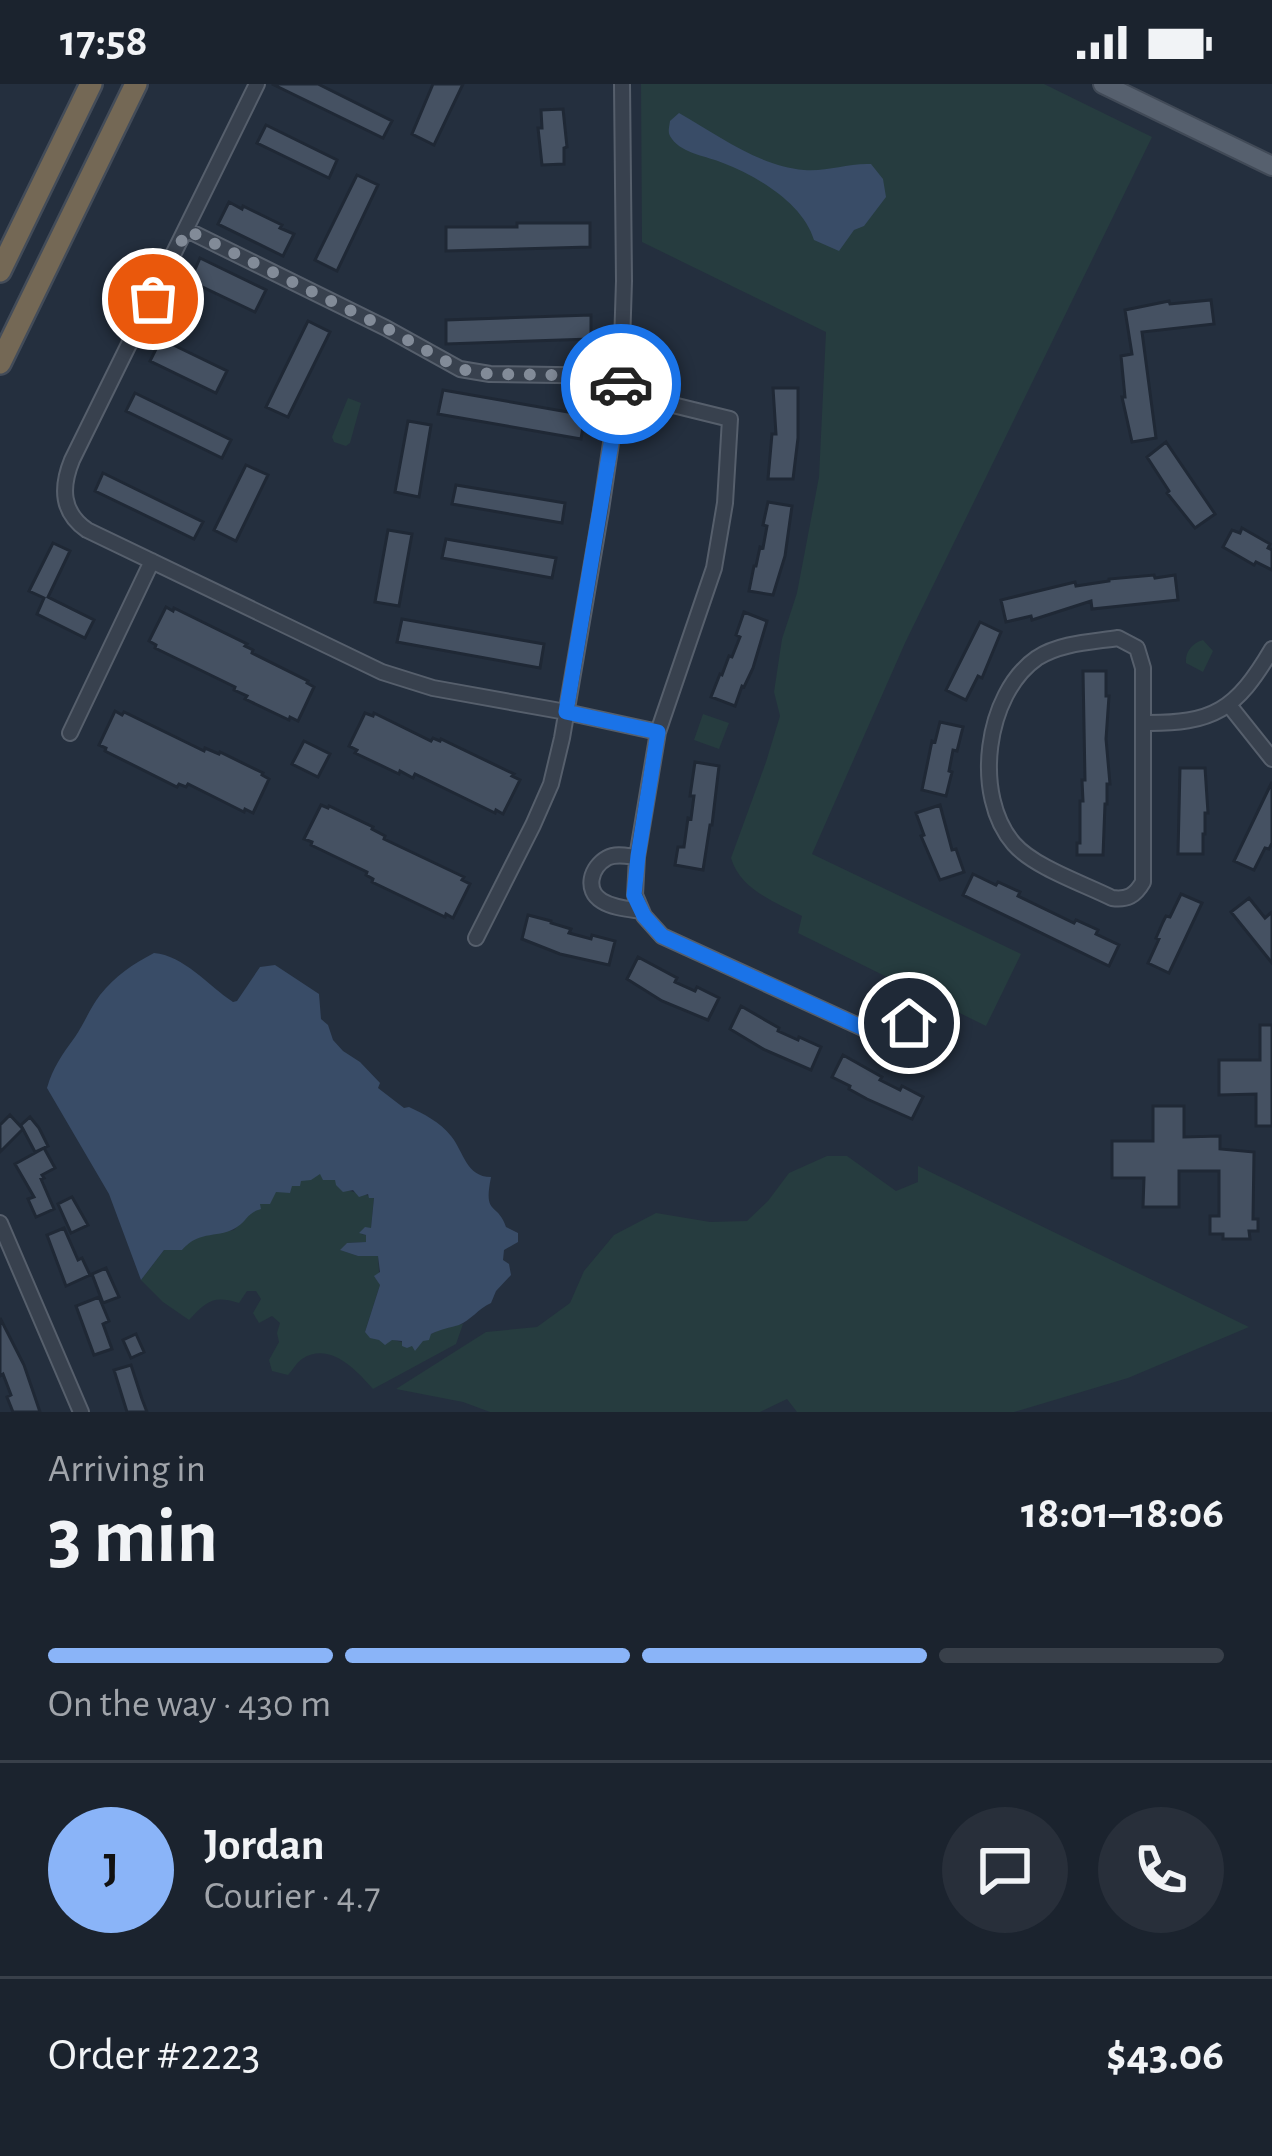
<!DOCTYPE html>
<meta charset="utf-8">
<style>
:root{--surface:#1b232e;--page:#282f3a;--text:#f1f3f6;--muted:#a0a4aa;--line:#39404a;--accent:#8ab4f8}
body{margin:0;font-family:"Alegreya Sans",sans-serif;background:var(--page);color:var(--text);height:100vh;display:flex;flex-direction:column;font-size:45px;white-space:nowrap}
*{box-sizing:border-box;margin:0}
p{font-size:39px;color:var(--muted)}
.icon{flex:none;width:66px;height:66px;fill:none;stroke:currentColor;stroke-width:2;stroke-linecap:round;stroke-linejoin:round}
.map{position:relative;height:1328px;overflow:hidden}
.panel{display:flex;flex-direction:column;background:var(--surface);flex:1}
.panel>*{flex:none}
.pin{position:absolute;display:grid;place-items:center;width:102px;height:102px;color:#fff;margin:-51px;border:6px solid #fff;border-radius:50%;box-shadow:0 3px 12px #0007}
.courier{position:absolute;display:grid;place-items:center;width:120px;height:120px;margin:-60px;border:9px solid #1a73e8;border-radius:50%;background:#fff;color:#222;box-shadow:0 3px 15px #0007}
.summary em{font-style:normal;font-weight:700}
.summary div{display:flex;flex-direction:column-reverse}
.summary{display:flex;align-items:center;justify-content:space-between;height:204px;padding:0 48px}
h1{font-size:78px;font-weight:700;line-height:90px}
.bar{display:grid;grid-template-columns:repeat(4,1fr);gap:18px 12px;align-content:center;height:144px;padding:0 48px}
.bar i{height:15px;border-radius:9px;background:var(--line)}
.bar .on{background:var(--accent)}
.bar p{grid-column:span 4}
.line{display:flex;align-items:center;gap:30px;padding:0 48px;border-top:3px solid var(--line)}
.line div{flex:1}
.round{display:grid;place-items:center;flex:none;width:126px;height:126px;border-radius:63px;background:var(--page)}
.status{display:flex;justify-content:space-between;align-items:center;height:84px;padding:0 60px;background:var(--surface);direction:ltr}
.status svg{height:33px;fill:currentColor}
.map>svg:first-child{display:block}
.green{fill:#263c3f}
.water{fill:#394c67}
.building{fill:#455162;stroke:#1f2835;stroke-width:3}
.lines{fill:none;stroke-linecap:round;stroke-linejoin:round}
.minor-casing{stroke:#565f6c;stroke-width:18}
.major-casing{stroke:#414a57;stroke-width:22}
.highway-casing{stroke:#434c59;stroke-width:26}
.minor{stroke:#38414e;stroke-width:14}
.major{stroke:#56606e;stroke-width:18}
.highway{stroke:#746855;stroke-width:21}
.done{stroke:#828b98;stroke-width:12;stroke-dasharray:0 21.6}
.route{stroke:#1a73e8;stroke-width:15}
</style>
<div class="status"><b>17:58</b><svg viewBox="0 0 49 12"><path d="M0 12V9h3v3zM5 12V6h3v6zM10 12V3h3v9zM15 12V0h3v12zM26 1h20v11H26zM47 4h2v5h-2z"/></svg></div>
<div class="map">
<svg width="1272" height="1328" viewBox="0 0 1272 1328">
<rect width="100%" height="100%" fill="#242f3e"/>
<path class="green" d="M641,0H1044L1152,53L905,559L812,770L1021,870L986,942L798,849L802,832C774,818 740,805 731,774L766,678L780,632L774,608L782,555L797,509L819,393L826,248L642,158Z
M348,314L361,319L350,359L346,362L334,358L332,353Z
M1203,556L1213,567L1203,588L1186,579C1185,568 1192,559 1203,556Z
M703,630L729,639L719,665L694,656Z
M827,1072H847L896,1107L918,1098V1082L1249,1243L1128,1294L1014,1328H797L787,1315L760,1328H490L463,1318L396,1305L486,1248L537,1243L570,1219L584,1187L614,1151L656,1129L710,1138L747,1137L768,1117L789,1089Z
M320,1089L328,1095L335,1096L346,1106L374,1113L371,1145L361,1150L366,1151V1158L347,1159L341,1166L358,1172H378L380,1201L365,1248L412,1261L445,1242L463,1240L456,1260L373,1305C356,1286 330,1257 302,1275C296,1279 293,1286 288,1291L272,1287L269,1276L279,1258L277,1249L280,1239L272,1232L259,1239L253,1229L261,1215L256,1207H247L239,1219C213,1211 207,1217 189,1236L163,1218L141,1196L164,1166H182L190,1156L202,1151L234,1146L251,1127L276,1107Z"/>
<path class="water" d="M679,29C718,51 758,82 804,86C827,88 847,79 871,80L883,95L886,113L864,142L854,146L839,167L814,156C803,119 757,92 723,79C707,72 683,70 672,55C667,49 669,45 670,37Z
M154,869C183,871 209,902 233,918L237,917L260,883L275,881L319,910L321,935L328,941L333,956L343,967L360,978L380,999L378,1004L404,1024L409,1023C424,1030 440,1038 451,1052C464,1068 466,1093 491,1093C483,1133 497,1117 506,1143L518,1149V1158L504,1166L503,1176L509,1180L511,1191L496,1207L491,1219C479,1224 470,1237 459,1241C449,1244 441,1245 431,1250L429,1256L423,1257L415,1267L412,1262L407,1264L402,1262V1257L392,1256L385,1261L379,1256L370,1254L365,1248L380,1201L374,1192L380,1188L378,1172H358L340,1166L347,1159L366,1158V1151L359,1149L365,1143L371,1144L374,1114H369L368,1110L359,1113L353,1106L343,1108L336,1101L335,1096H323L320,1090L311,1096L301,1097L300,1102H292L290,1109L276,1108L270,1120H260L261,1125C247,1129 248,1136 237,1143C220,1155 200,1145 182,1166H164L141,1196L109,1110L47,1004C53,983 62,971 75,953C84,940 90,924 100,911C115,892 133,880 154,869Z"/>
<path class="building" d="M272,0H318L392,37L383,54Z
M433,0H463L434,61L412,50Z
M563,25L567,63L564,64V80L542,81L538,44H542L541,26Z
M266,41L337,76L329,94L257,59Z
M357,91L378,101L337,187L315,176Z
M229,118L242,125L243,122L282,141L280,144L294,150L283,172L218,140Z
M517,139H590V163L446,167V143H517Z
M200,174L266,206L255,228L190,197Z
M1211,216L1214,240L1142,248L1156,354L1132,358L1122,313H1125L1121,272L1132,270L1125,226L1169,217L1170,220Z
M591,231V255L446,260V236Z
M308,237L330,248L288,333L266,323Z
M161,255L227,287L216,309L150,277Z
M773,304H798V354L793,395H768L772,350H776Z
M443,306L585,331L581,355L438,330Z
M135,309L231,356L222,374L126,327Z
M408,337L431,341L419,413L395,408Z
M1166,358L1215,430L1195,444L1167,409L1169,407L1147,373Z
M246,381L268,391L236,457L214,446Z
M103,389L203,438L194,455L95,407Z
M456,401L565,419L562,439L452,420Z
M768,418L792,422L785,472L773,511L749,507L754,482H756L760,463L763,464L767,442L763,441Z
M1242,444L1270,460L1268,464L1272,466V486L1256,478L1254,481L1223,463L1232,446L1240,449Z
M388,446L412,450L399,522L375,518Z
M446,455L556,474L552,494L442,474Z
M53,459L70,467L48,513L94,536L85,554L37,530L44,514L29,507Z
M1154,491L1155,494L1175,491L1178,516L1092,525L1091,517L1032,536L1031,532L1006,538L1001,516L1075,498L1076,502L1109,497V495Z
M166,523L173,527L174,524L247,560L245,562L253,566L252,569L308,597L307,599L314,603L298,637L290,633L289,636L245,615L247,612L234,606L235,603L155,564L156,561L149,557Z
M744,528L767,537L753,584L744,603L742,602L735,622L711,613L720,590L722,591L729,572L732,573L740,553L736,551Z
M402,535L544,560L540,584L397,558Z
M980,538L1001,548L982,594L978,592L966,616L946,606Z
M1083,587H1106V612H1109L1106,655L1110,700H1107V720H1105L1103,771H1077V759H1080V717H1083L1082,696H1085Z
M115,627L122,631L124,628L204,667L205,664L219,670L220,668L263,689L262,691L269,695L253,729L245,725L244,728L188,700L186,703L179,700L177,703L105,667L106,664L99,661Z
M365,629L373,632L374,629L431,657L433,654L440,657L441,655L514,690L512,692L520,696L503,730L496,726L495,729L415,690L413,694L400,687L399,690L355,669L357,666L349,662Z
M940,638L963,643L957,667L953,666L949,687L952,688L946,712L922,706L932,657L935,658Z
M304,657L330,670L318,693L292,680Z
M695,678L719,682L712,741H710L703,786L675,781L678,763H684L688,734L691,735L694,712H690Z
M1180,684H1205L1208,729H1205V750H1203V770H1178Z
M1272,698V759L1269,765L1265,764L1254,786L1234,777Z
M321,721L328,724L329,722L373,743L372,745L385,752L384,755L464,793L462,796L470,800L453,834L446,830L445,833L372,798L373,795L366,791L367,788L311,761L312,758L304,755Z
M940,721L952,766L956,765L964,788L940,796L921,752L924,751L916,729Z
M973,790L996,801L998,798L1020,808L1018,812L1074,839L1076,836L1098,846L1096,850L1119,861L1109,882L963,811Z
M1181,810L1202,819L1169,889L1148,879L1159,855L1156,854L1163,838L1166,832L1170,833Z
M1249,814L1265,834L1272,828V879L1231,828Z
M528,831L551,837V839L571,845L569,849L591,855L592,851L615,857L609,881L560,870L522,855Z
M638,873L677,894L675,898L695,907L697,903L719,914L708,936L662,917L627,895Z
M741,922L779,944L778,947L798,956L799,953L821,963L811,986L765,966L730,945Z
M1260,941H1272V1042H1256V1010L1219,1011V976H1260Z
M843,971L882,993L880,996L900,1006L902,1002L923,1013L912,1035L867,1015L849,1005L850,1002L832,993Z
M1153,1022H1184V1053L1220,1052V1065L1254,1068L1253,1135H1258V1147H1249L1250,1155H1223V1150H1210V1132H1219V1087H1179V1123H1143L1144,1094H1112V1057H1153Z
M10,1031L22,1044L21,1041L30,1033L39,1044L48,1062L35,1068L23,1045L0,1068V1041Z
M44,1064L55,1084L42,1091L44,1094L41,1095L54,1125L36,1133L28,1115L34,1113L15,1080Z
M72,1113L88,1141L71,1149L58,1120Z
M64,1144L78,1176L82,1174L90,1191L66,1202L47,1151Z
M106,1184L119,1213L103,1219L92,1190Z
M99,1213L109,1237L103,1240L112,1265L94,1271L76,1222Z
M0,1234L24,1281L40,1328H13L7,1313L11,1311L3,1290L0,1292Z
M136,1250L144,1268L131,1274L123,1256Z
M131,1281L142,1315L147,1328H127L114,1286Z"/>
<g class="lines">
<g class="minor-casing">
<path id="minor" d="M257,0L72,376C61,403 61,428 87,446L382,588L433,604L566,628L658,648
M187,146L386,244L460,285L490,290L621,292
M620,308L730,335L725,419L714,484L658,648L637,773L635,811L644,832L662,852L876,950L909,939
M1118,554L1137,564L1143,584V798C1135,812 1127,816 1112,814C1084,800 1034,783 1014,760C972,712 985,610 1037,574C1060,559 1092,558 1118,554Z
M1229,621L1272,675
M1143,639C1214,640 1236,626 1272,565
M70,649L152,477
M637,773C627,772 616,769 607,774C591,783 584,806 602,817C613,824 629,825 642,827
M476,854L533,741L551,700L562,654L601,426L621,292L624,197L622,0
M0,1139L81,1328"/>
</g>
<g class="major-casing">
<path id="major" d="M1103,0L1272,82"/>
</g>
<g class="highway-casing">
<path id="highway" d="M0,187L91,0
M0,279L136,0"/>
</g>
<use href="#minor" class="minor"/>
<use href="#major" class="major"/>
<use href="#highway" class="highway"/>
</g>
<g class="lines">
<path class="done" d="M153,215L187,146L386,244L460,285L490,290L621,292V300"/>
<path class="route" d="M621,300L566,628L658,648L638,772L634,811L644,832L662,852L876,950L909,939"/>
</g>
</svg>
<div class="pin" style="left:153px;top:215px;background:#ea580c"><svg class="icon" aria-label="bag" viewBox="0 0 24 24"><path d="M5 8h14l-1 12H6zM9 8a3 3 0 0 1 6 0"/></svg></div>
<div class="pin" style="left:909px;top:939px;background:#1f2937"><svg class="icon" aria-label="home" viewBox="0 0 24 24"><path d="M3 11l9-7 9 7M6 9v11h12V9"/></svg></div>
<div class="courier" style="left:621px;top:300px"><svg class="icon" aria-label="car" viewBox="0 0 24 24"><path d="M5 17H2v-5l4-1 3-4h7l3 4 3 1v5h-3M9 17h6M6 11h13"/><circle cx="7" cy="17" r="2"/><circle cx="17" cy="17" r="2"/></svg></div>
</div>
<section class="panel">
<div class="summary"><div><h1>3 min</h1><p>Arriving in</p></div><em>18:01–18:06</em></div>
<div class="bar"><i class="on"></i><i class="on"></i><i class="on"></i><i></i><p>On the way · 430 m</p></div>
<div class="line" style="height:216px"><b class="round" style="background:var(--accent);color:#111">J</b><div><b>Jordan</b><p>Courier · 4.7</p></div><a class="round"><svg class="icon" aria-label="chat" viewBox="0 0 24 24"><path d="M4 5h16v11H9l-5 4z"/></svg></a><a class="round"><svg class="icon" aria-label="phone" viewBox="0 0 24 24"><path d="M5 4h4l2 5-3 2q2 4 5 5l2-3 5 2v4C11 20 4 13 5 4z"/></svg></a></div>
<div class="line" style="height:156px"><div>Order #2223</div><b>$43.06</b></div>
</section>
